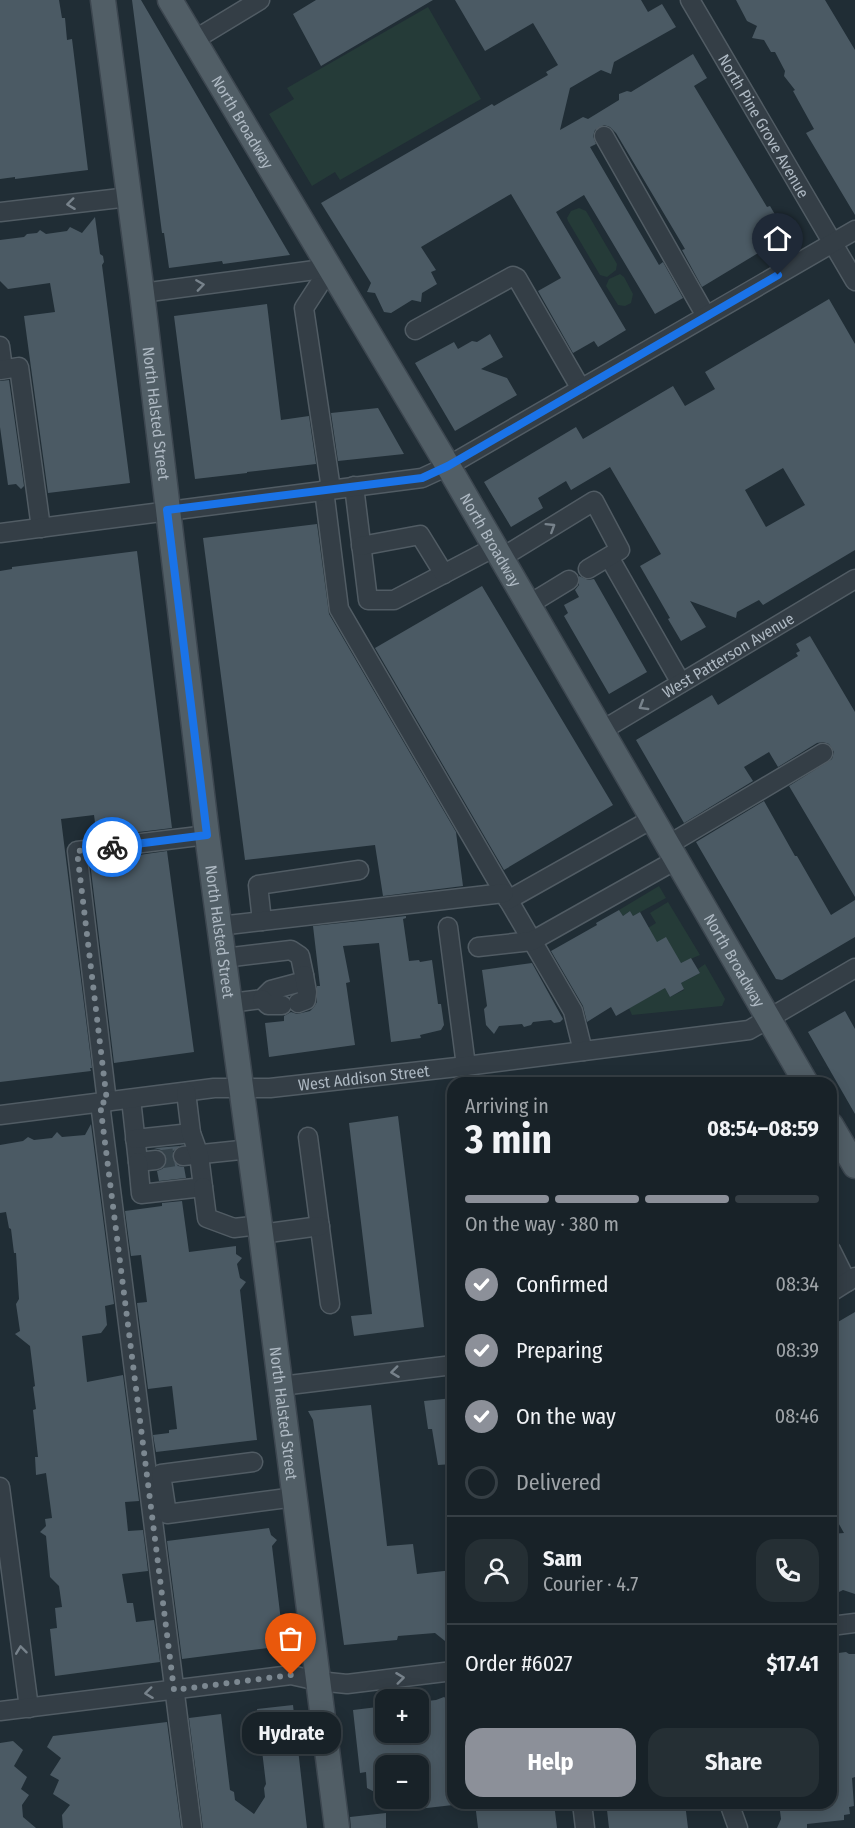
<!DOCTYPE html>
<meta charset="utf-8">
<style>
:root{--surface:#182228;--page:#252f34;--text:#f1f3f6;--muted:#9fa4a8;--line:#363f45;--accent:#8c9099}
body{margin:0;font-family:"Fira Sans Condensed",sans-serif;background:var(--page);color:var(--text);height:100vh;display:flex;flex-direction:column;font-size:22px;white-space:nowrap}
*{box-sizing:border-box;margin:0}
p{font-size:20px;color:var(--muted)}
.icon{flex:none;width:33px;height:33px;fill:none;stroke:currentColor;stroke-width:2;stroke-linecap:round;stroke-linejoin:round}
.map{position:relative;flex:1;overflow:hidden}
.side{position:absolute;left:447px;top:1077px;width:390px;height:732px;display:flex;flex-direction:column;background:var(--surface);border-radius:18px;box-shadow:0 3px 15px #0003,0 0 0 2px var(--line)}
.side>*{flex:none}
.tools{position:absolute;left:375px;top:1689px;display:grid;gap:12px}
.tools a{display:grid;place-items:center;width:54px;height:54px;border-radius:12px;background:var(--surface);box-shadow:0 3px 15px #0003,0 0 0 2px var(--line);font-size:30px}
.pin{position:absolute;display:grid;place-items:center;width:51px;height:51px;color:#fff;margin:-62px -26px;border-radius:50% 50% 50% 0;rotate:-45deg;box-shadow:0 0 6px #0007}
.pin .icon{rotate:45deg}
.courier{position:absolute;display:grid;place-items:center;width:60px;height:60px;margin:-30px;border:4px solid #1a73e8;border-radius:50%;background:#fff;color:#222;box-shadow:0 2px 8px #0007}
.bubble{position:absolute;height:42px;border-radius:18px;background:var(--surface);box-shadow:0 3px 15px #0003,0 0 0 2px var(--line);font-size:20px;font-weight:700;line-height:42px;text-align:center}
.overview em{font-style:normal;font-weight:700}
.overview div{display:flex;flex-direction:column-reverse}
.overview{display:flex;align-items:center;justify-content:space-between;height:102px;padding:0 18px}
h1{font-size:39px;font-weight:700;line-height:45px}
.bar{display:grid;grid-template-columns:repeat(4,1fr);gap:9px 6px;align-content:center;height:72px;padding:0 18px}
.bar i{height:8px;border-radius:4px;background:var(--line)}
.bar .selected{background:var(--accent)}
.bar p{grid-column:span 4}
.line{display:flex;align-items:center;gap:15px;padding:0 18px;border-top:2px solid var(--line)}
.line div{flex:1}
.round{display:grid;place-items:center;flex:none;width:63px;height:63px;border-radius:18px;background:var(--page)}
ol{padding:0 18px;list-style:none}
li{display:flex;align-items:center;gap:18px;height:66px}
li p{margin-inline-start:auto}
li .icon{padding:6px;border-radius:50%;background:var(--accent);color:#fff;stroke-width:4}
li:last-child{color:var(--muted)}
li i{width:33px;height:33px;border:3px solid var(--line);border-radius:50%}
.cta{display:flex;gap:12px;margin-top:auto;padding:12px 18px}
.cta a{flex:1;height:69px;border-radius:18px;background:var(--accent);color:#fff;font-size:24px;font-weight:700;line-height:69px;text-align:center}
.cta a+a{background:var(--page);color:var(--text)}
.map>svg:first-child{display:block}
.green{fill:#253b38}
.building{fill:#4b5a64;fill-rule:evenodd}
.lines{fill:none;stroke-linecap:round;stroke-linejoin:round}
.minor-tunnel{stroke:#35424a;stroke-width:18;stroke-dasharray:18 9;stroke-linecap:butt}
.minor-casing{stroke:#515c64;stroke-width:21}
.major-casing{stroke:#3d4750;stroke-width:27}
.minor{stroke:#343e46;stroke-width:18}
.major{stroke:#515e66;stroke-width:24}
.oneway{stroke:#77828b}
.done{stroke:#7c8891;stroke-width:6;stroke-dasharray:0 10.8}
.route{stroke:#1a73e8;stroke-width:8}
.labels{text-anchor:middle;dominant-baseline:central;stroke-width:5;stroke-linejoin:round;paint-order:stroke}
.street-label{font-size:16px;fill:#aeb9c3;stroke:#19232a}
</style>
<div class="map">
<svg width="855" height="1828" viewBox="0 0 855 1828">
<rect width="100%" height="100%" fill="#202d35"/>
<path class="green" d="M428,7L481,99L340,180L335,172L312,186L269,114L294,99L287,88Z
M579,208L586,211L617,264L616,270L607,277L600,275L568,221L567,218L571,211Z
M620,274L624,277L633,294L631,303L625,306L618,305L606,286L609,279Z
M659,886L666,898L633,916L630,911L623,916L619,910Z
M668,902L700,955L681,963L650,947L648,928L656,923L650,913Z
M705,964L725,999L722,1006L632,1015L629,1008L665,988L670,997L684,990L681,983L700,973L698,969Z"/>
<path class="building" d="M0,0H59L62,18H65L67,40L72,39L88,170L15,179V177L0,179Z
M132,0H141L290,255L223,264L222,261L169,268L164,233H162Z
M316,0H433L321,66L293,14Z
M455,0H641L648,12L662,4L676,27L614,62L611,74L601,70L570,88L560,130L583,117L588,119L619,100V94L627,91L631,92L693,54L707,78L694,86L767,207L770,206L783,228L779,231L783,238L702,287L682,250L685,249L616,133L610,127L604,125L595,130L593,136L596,144L590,147L659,265L663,262L683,298L655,314L584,195L556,212L626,330L598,347L594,341L573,353L538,291L561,278L511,194L421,247L436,270L431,272L437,284L422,293L421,302L412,300L391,313L384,312L375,293L367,292L371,283L321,203L492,104L494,106L548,75L546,72L558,65L533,23L485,51Z
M736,0H825L855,50V215L806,133L814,129L793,91L795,90L784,76L785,71L775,52H771L764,40L752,38L757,26L747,21Z
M95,217L100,254L103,256L104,262L102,265L130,483L48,493L24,316L55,312L50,283L8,289L0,281V240L24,237L27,234L37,233L40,230L46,234L67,231L70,227L82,233Z
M829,299L855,344V550L763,605L759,600L737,612L736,618L690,601L706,627L681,641L668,619L670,618L640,566L661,554L610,467L571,490L566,481L538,498L543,508L511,527L484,482L576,427L583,439L673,386L685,406L715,389L705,372ZM783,468L805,505L766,527L745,490Z
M267,304L281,420L309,416L316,464L247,472V473L195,479L174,316Z
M490,334L503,357L481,369L507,378L517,395L455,431L415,363L454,342L458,349L472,341L477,342Z
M9,380L24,486L21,489L16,484L8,485L0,427V381Z
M378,408L404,454L338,461L331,413Z
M317,524L329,614L456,832L463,886L383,896L375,845L245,860L203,538Z
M137,551L172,828L97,837L94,815L61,819L92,1068H90L91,1071L0,1082V571L12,569V567Z
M579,576L588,580L594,579L647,672L609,694L564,616L568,613L564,605L579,597L575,590L579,585Z
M482,586L613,805L504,870L375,648Z
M810,636L855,712V897L789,786L832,759L834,752L829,744L823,742L817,743L778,767L769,752L744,767L753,781L684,823L636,740L712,695L718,705L798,656L796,653L800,651L796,644Z
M764,801L795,856H797L831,915L855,900V937L782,980L776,979L696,842Z
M167,851L194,1052L114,1063L90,862Z
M619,910L623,916L630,911L633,916L640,912L657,942L666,937L681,963L691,958L700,973L681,983L684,989L670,997L665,988L616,1016L611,1007L587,1022L583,1006L551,951L597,925L596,923Z
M406,916V918L403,919L409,961L419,960L420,962L432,960L438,1004H441L444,1025L441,1030L420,1035L421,1038L391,1042L379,943L343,946L350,982L346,983L355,1045L269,1057L265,1023L284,1021V1016L291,1012L297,1014L310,1011L314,1007L317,1002V986H320L313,926Z
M532,963L563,1019L560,1022L554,1023L551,1020L533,1022L531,1025L524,1027L522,1024L499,1026L494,1034L486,1025L484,1009L487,1006L482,970Z
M845,1011L855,1029V1114L808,1032Z
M398,1116L424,1327L354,1336L351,1316L372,1314L349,1123Z
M91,1124L114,1304L105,1306L107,1325L101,1333L82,1336L87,1382L123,1375L139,1501L125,1502L128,1531L143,1530L148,1571L122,1574L127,1603H133L136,1622L154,1620L160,1662L55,1676L50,1629L57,1628L55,1608L62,1607L59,1586L50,1577L46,1536L40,1532L46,1526L45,1519L52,1518L46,1473L36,1475L35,1457H38L33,1410L36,1409L33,1387L35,1386L30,1346L15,1334L20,1331L16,1304L19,1299L16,1253H14L11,1229L9,1228L6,1212L0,1213V1145L23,1141L28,1137L34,1140L52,1138L57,1132L62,1137L85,1135Z
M180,1146L173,1151L172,1158L178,1166L184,1167L186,1178L159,1181L157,1171L162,1169L166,1165L167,1158L161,1150L154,1148Z
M182,1201L189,1252L236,1246V1254L242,1258L237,1264L240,1278L246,1282L240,1290L257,1440L156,1452L153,1435L169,1433V1430L177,1429L172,1386L148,1389L137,1303L147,1302L141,1255L131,1256L125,1211L162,1206V1203Z
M855,1312V1594L843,1590L831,1596V1534L844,1533L831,1510V1326Z
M453,1398V1464L438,1465L432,1429H428L424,1401Z
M371,1405L387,1546L413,1544L417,1574L453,1570V1631L445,1641L435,1633L398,1636L397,1640L344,1645L313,1420L308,1411Z
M269,1528L271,1535L277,1540L272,1546L284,1646L182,1659L167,1541Z
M846,1652L849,1654H855V1777L852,1778L854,1806L849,1807L850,1814L844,1815V1820L807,1824V1828H777L781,1819L779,1803H831V1654Z
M444,1697L447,1699L453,1698V1805L418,1809V1766H386V1798L367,1788L366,1772L360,1773L353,1710L386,1706V1732H418V1702L436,1700Z
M293,1705L307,1828H203L189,1718L221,1714L230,1790L234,1792L235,1800L254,1814L265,1797L264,1788L266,1784L257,1709Z
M167,1722L181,1828H63L62,1815L70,1805L53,1794L59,1780L50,1775L61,1758L47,1747L53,1736Z
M13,1741L23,1750L14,1766L27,1777L21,1789L29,1795L22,1805L23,1817L36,1828H0V1743Z
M475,1803H554L557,1828H478Z
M670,1803H685L688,1828H609L607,1810Z
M386,1813V1828H351L350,1817Z"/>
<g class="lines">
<path class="minor-tunnel" d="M156,1160L183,1156"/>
<g class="minor-casing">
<g id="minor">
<path id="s1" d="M690,0L855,281"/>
<path d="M194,40L260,0"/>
<path d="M604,136L706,316"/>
<path d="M0,212L129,197"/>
<path d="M330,268L304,308L331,489"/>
<path d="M142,293L330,268"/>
<path d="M415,330L513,276L517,278L581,389"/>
<path d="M0,346L3,369"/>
<path d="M0,370L19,367L41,528"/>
<path d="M354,486L368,600H394L495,547"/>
<path d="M324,490L339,609L573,1011L583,1051"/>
<path d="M0,533L422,478L448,466L855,230"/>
<path d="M361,546L420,535L444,574"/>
<path d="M609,557L681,683"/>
<path d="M501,558L594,501L620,550L588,569"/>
<path d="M528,605L569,580"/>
<path id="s2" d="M601,731L855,579"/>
<path d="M668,845L823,753"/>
<path d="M508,900L652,819"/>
<path d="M262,921L258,885L359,870"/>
<path d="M219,926L504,893"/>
<path d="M448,927L466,1066"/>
<path d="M478,947L532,941L676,860"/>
<path d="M224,958L291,950L300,956L304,975L301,982L271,990L262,999L230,1003"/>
<path d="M262,999L268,1005H282"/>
<path d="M298,1003L306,1000L307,992L304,975"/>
<path d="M131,1099L138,1162L156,1160"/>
<path d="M107,1102L77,851L207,835"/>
<path d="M100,1103L192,1828"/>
<path id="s3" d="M0,1115L214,1088H270L466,1066L749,1030L855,968"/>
<path d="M308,1137L330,1304"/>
<path d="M135,1139L191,1133"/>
<path d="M183,1156L250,1149"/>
<path d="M138,1162L141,1194L203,1187L199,1155L191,1133L186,1092"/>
<path d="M203,1187L207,1218L234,1228L260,1225"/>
<path d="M261,1234L320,1226"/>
<path d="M831,1250L847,1282"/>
<path d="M831,1292L855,1277"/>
<path d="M281,1386L453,1365"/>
<path d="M253,1462L161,1474L167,1514L295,1497"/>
<path d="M0,1487L29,1708"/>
<path d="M831,1626L855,1623"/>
<path d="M0,1711L291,1675L318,1681L347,1684L453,1671"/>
<path d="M582,1803L585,1828"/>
<path d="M729,1803L738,1828"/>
</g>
</g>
<g class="major-casing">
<g id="major">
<path id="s4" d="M103,0L142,293L207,835L261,1234L337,1828"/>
<path id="s5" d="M170,0L448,466L806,1083"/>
<path d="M831,1125L855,1166"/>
</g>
</g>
<use href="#minor" class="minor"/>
<use href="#major" class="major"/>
</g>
<defs><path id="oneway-chevron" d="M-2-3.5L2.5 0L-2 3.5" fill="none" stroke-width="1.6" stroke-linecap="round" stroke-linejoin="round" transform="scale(1.5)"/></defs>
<g class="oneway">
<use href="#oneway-chevron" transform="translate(71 204) rotate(173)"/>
<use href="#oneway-chevron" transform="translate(200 285) rotate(-8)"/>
<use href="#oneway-chevron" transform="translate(551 527) rotate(-32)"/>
<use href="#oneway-chevron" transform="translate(643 706) rotate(149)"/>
<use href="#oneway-chevron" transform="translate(395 1372) rotate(173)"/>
<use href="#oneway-chevron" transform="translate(21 1650) rotate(-97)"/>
<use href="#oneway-chevron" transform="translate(400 1678) rotate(-7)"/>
<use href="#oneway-chevron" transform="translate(149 1693) rotate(173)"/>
</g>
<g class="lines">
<path class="done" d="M112,847L77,851L107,1102L100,1103L174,1690L291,1675"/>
<path class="route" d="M112,847L207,835L167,510L422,478L448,466L778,275"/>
</g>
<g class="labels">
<g class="street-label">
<text stroke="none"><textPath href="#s5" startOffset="142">North Broadway</textPath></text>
<text stroke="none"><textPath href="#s1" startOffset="146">North Pine Grove Avenue</textPath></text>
<text stroke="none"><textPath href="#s4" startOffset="417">North Halsted Street</textPath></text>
<text stroke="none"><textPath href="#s5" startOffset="628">North Broadway</textPath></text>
<text stroke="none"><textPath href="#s2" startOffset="148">West Patterson Avenue</textPath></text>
<text stroke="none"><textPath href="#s4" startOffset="939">North Halsted Street</textPath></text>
<text stroke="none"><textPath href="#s5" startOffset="1114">North Broadway</textPath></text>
<text stroke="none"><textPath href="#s3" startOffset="366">West Addison Street</textPath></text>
<text stroke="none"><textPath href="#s4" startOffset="1425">North Halsted Street</textPath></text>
</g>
</g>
</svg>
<div class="tools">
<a>+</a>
<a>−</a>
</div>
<div class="pin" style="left:291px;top:1675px;background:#ea580c"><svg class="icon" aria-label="bag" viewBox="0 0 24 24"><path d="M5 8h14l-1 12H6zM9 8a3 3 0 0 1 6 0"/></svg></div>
<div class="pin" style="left:778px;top:275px;background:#1f2937"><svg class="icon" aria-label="home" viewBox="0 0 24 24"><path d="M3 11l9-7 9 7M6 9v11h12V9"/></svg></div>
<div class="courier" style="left:112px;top:847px"><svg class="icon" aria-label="bike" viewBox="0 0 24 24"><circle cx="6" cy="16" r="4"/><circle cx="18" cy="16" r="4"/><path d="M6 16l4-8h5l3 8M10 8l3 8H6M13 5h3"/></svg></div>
<div class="bubble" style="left:242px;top:1712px;width:99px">Hydrate</div>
<section class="side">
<div class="overview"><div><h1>3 min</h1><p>Arriving in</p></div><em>08:54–08:59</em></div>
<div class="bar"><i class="selected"></i><i class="selected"></i><i class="selected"></i><i></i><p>On the way · 380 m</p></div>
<ol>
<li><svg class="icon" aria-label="check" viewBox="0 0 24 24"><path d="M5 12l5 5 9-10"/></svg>Confirmed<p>08:34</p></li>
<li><svg class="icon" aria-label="check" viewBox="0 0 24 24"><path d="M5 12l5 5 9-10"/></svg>Preparing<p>08:39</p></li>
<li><svg class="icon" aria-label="check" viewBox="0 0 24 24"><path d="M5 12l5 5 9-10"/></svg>On the way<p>08:46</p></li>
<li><i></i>Delivered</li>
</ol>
<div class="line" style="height:108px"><a class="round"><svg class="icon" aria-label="person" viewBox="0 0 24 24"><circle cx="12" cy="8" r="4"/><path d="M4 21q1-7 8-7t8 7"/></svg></a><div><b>Sam</b><p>Courier · 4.7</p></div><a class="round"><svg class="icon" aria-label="phone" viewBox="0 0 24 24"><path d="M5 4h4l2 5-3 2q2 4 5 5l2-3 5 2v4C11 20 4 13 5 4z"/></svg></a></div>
<div class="line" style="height:78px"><div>Order #6027</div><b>$17.41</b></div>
<div class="cta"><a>Help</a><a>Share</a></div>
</section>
</div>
